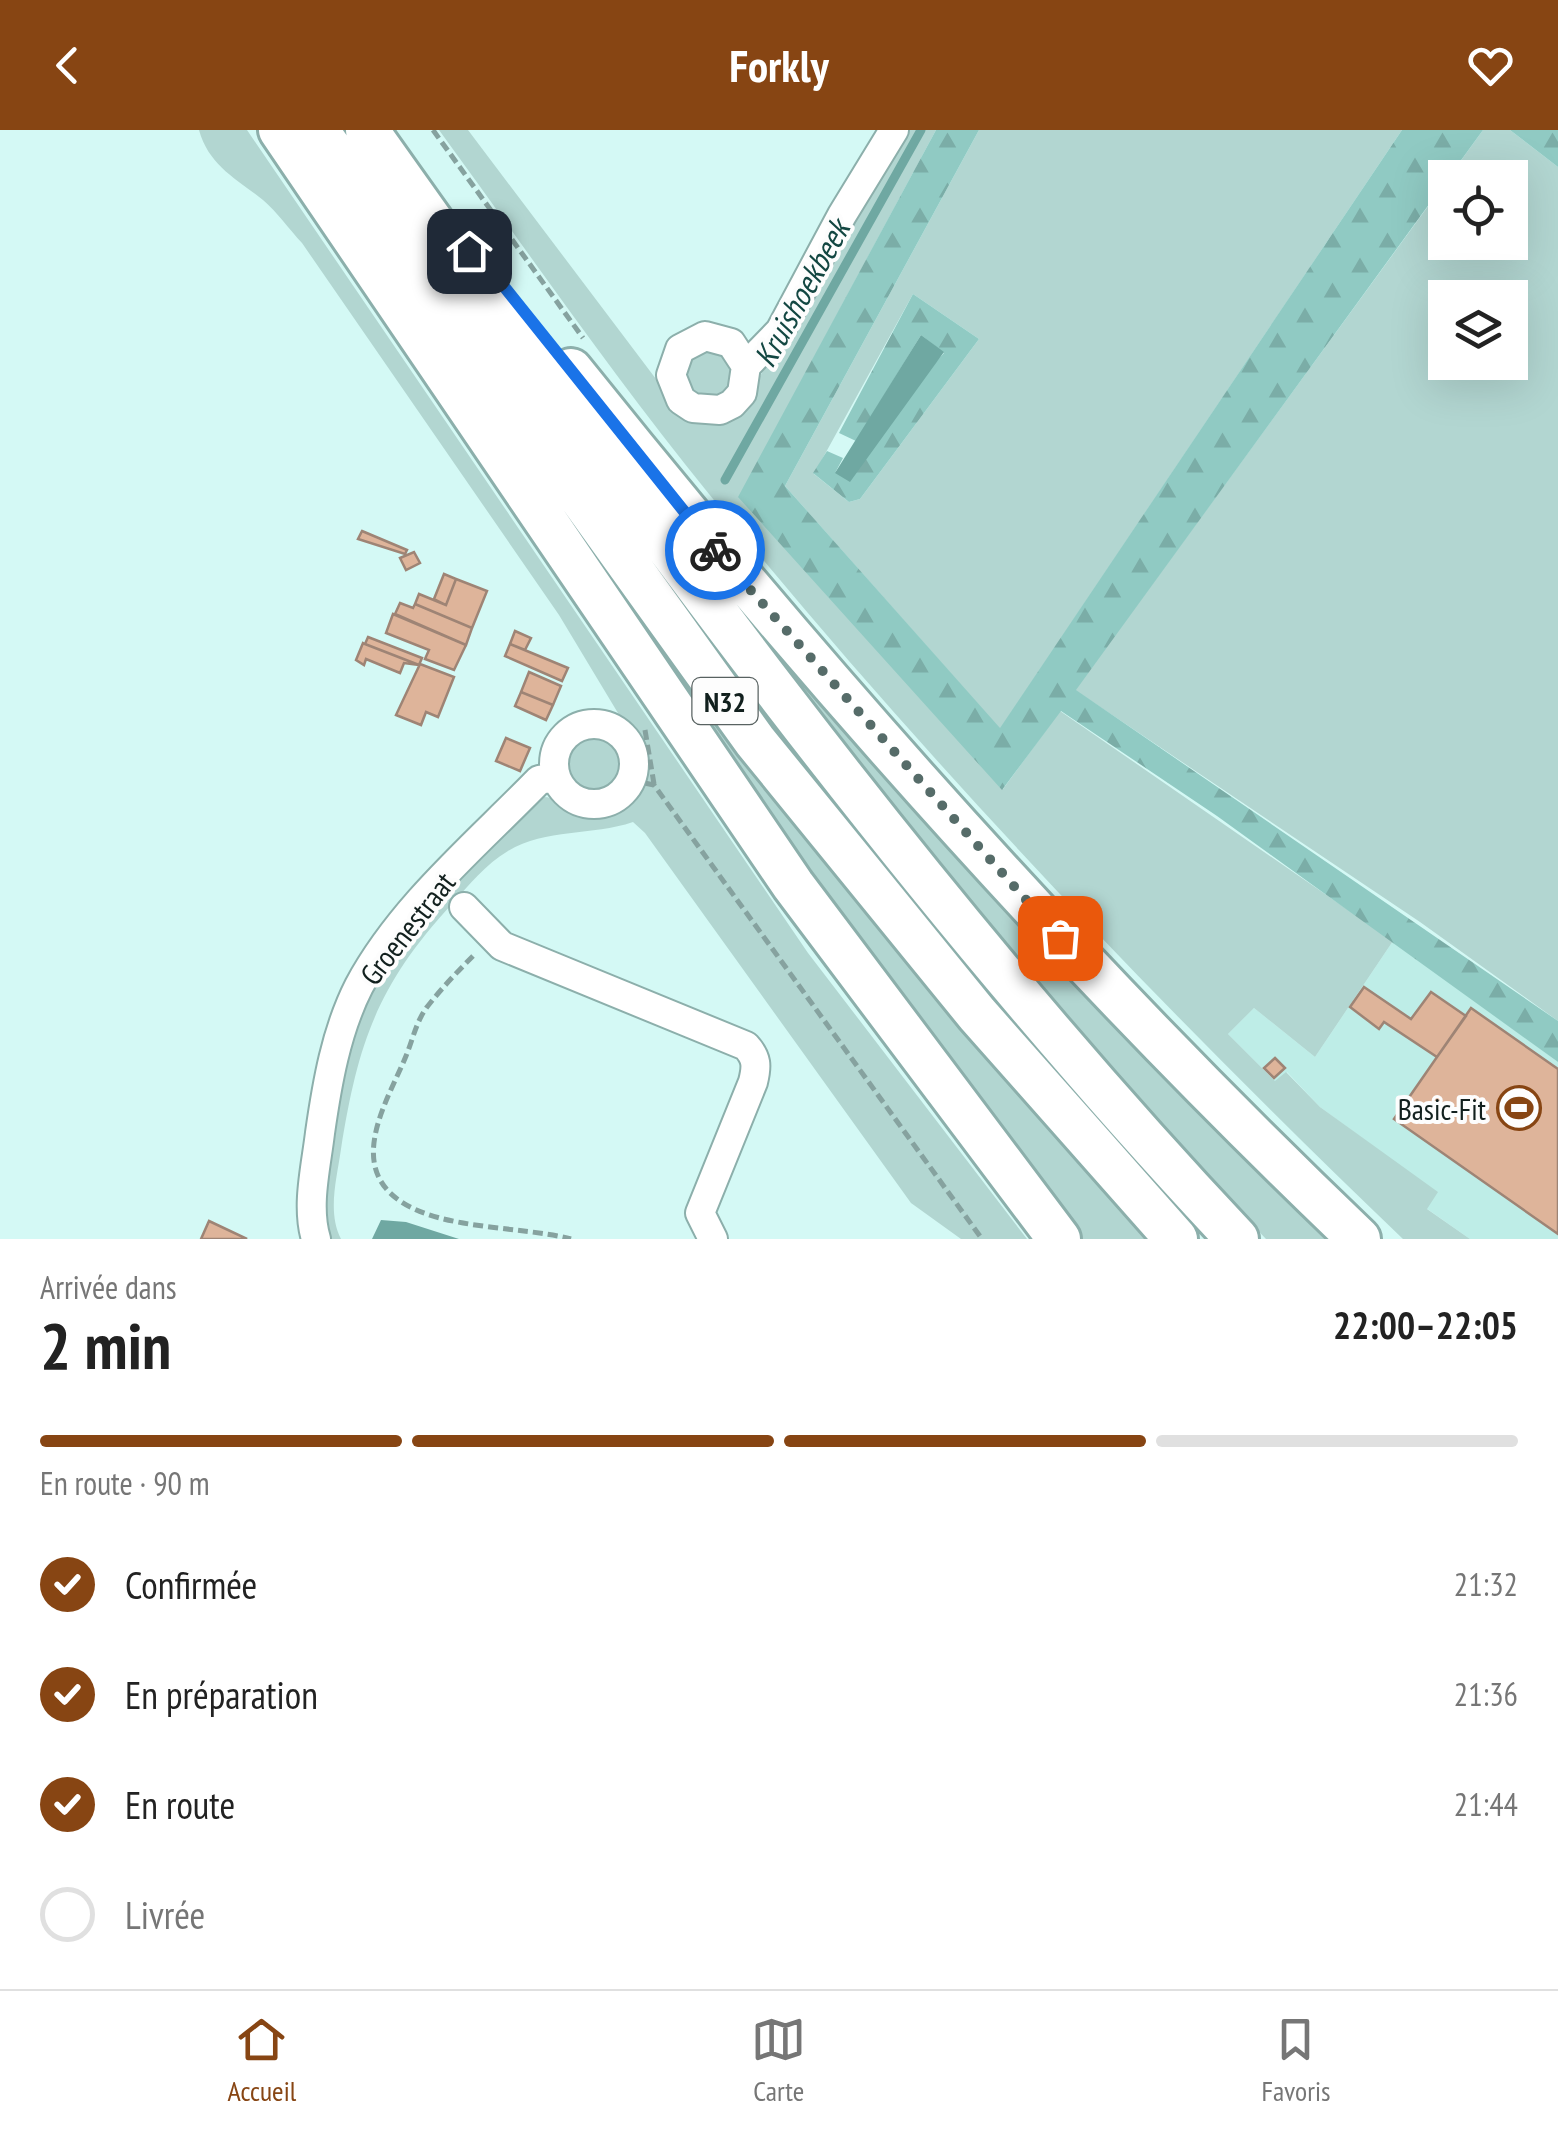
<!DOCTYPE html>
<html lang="fr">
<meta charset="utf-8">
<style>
:root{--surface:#fff;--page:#f6f6f6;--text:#222;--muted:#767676;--line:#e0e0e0;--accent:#874513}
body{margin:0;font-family:"PT Sans Narrow",sans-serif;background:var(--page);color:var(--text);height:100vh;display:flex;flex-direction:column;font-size:38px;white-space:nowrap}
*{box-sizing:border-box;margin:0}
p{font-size:32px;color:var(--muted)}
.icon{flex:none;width:55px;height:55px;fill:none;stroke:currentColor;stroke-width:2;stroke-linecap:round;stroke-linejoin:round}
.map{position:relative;height:1109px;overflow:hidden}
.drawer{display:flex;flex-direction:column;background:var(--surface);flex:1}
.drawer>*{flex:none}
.buttons{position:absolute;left:1428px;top:30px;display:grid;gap:20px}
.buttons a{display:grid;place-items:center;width:100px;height:100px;border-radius:0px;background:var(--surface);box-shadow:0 10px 40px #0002;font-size:50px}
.pin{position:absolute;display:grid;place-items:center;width:85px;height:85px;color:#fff;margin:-42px;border-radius:20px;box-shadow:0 5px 15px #0006}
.courier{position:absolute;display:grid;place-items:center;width:100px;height:100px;margin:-50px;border:8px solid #1a73e8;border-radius:50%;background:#fff;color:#222;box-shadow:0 2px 12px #0007}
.head em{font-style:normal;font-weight:600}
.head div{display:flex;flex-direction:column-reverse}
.head{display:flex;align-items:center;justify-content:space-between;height:170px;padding:0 40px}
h1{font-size:65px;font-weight:600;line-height:75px}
.bar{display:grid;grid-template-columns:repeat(4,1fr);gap:15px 10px;align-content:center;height:120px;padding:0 40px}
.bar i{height:12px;border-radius:8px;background:var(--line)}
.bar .on{background:var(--accent)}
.bar p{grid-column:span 4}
ol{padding:0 40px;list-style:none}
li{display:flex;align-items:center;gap:30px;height:110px}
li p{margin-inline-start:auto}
li .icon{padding:10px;border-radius:50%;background:var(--accent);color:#fff;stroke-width:4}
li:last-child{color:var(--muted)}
li i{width:55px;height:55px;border:5px solid var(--line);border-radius:50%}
header{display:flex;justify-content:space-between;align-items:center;height:130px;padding:0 40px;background:var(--accent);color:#fff;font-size:45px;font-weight:600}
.menu{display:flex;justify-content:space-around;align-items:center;height:140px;border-top:2px solid var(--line);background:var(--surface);font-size:28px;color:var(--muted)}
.menu a{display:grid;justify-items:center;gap:5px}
.menu .on{color:var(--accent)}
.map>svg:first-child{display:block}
.built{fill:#beede7}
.green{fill:#b2d6d1;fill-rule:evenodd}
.forest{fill:url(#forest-firs)}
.water{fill:#6fa8a2}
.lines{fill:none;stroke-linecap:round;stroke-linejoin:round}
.stream{stroke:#6fa8a2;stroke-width:9}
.building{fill:#deb49a;stroke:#9e8475;stroke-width:2.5}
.minor-casing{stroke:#8cafab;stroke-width:32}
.highway-casing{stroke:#8cafab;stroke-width:48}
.path{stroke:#86a29f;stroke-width:5;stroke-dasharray:10 5;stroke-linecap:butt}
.minor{stroke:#fff;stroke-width:28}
.highway{stroke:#fff;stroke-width:42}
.done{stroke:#566c69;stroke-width:10;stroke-dasharray:0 18}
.route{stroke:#1a73e8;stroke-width:12}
.labels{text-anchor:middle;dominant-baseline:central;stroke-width:8;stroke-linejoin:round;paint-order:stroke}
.shield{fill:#fdfdfd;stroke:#586261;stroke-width:2.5}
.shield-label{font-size:28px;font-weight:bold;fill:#12201e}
.street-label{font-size:30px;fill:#12201e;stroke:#fdfdfd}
.poi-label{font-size:30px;fill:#12201e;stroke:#fdfdfd;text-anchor:end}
.water-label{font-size:32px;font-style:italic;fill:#134742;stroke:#fdfdfd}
</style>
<header><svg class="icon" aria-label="back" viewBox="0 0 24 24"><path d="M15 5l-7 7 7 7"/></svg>Forkly<svg class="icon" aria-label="heart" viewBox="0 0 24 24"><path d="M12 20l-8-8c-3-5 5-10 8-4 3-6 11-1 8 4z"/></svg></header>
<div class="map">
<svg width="1558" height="1109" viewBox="0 0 1558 1109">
<defs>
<pattern id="forest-firs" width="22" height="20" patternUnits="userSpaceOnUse" patternTransform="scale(2.5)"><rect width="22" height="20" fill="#90cac3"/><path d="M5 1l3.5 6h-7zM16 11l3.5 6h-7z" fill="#7bada7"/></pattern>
</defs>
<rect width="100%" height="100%" fill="#d4f9f5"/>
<path class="built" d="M1393,811L1558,932V1109H1470L1426,1078L1437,1063L1320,977L1287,942L1276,952L1228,904L1254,878L1315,927Z"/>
<path class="green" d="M199,0H247L808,823L1027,1109H961L911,1073L645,703L633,692C592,706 546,698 508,721C486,734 469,755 452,774C378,854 358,912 341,1019C337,1048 327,1082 341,1109H325L319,1093L339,928L388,821L540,667C556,666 562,675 577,680C606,690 629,669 642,645L636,613L559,485L302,113C289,99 277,82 263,70C237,49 209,36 199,0Z
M439,0H468L659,253L671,277L746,271L900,0H936L739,367L1003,659L1060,581L1393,811L1315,927L1254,878L1228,904L1275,951L1286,942L1320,977L1438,1062L1427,1079L1470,1109H1403C1158,874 923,628 709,364C614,247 528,122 439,0Z
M979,0H1402L1000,599L785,356ZM913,164L979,209L860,369L849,372L814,344Z
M1483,0H1510L1558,37V891L1420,792L1075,560L1445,53V112H1510V48L1449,47ZM1445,168H1510V232H1445Z
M696,218L730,223L738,257L700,275L679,239Z
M700,419L1342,1109H1266C1076,909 905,694 734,478Z
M628,473C790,695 964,905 1148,1109H1076L937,932L619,479Z
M566 634a28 28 0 1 1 56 0a28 28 0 1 1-56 0Z"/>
<path class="forest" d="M936,0H979L785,356L1000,598L1402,0H1483L1076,560L1558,891V932L1217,686L1061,581L1002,660L738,367Z
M1510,0H1558V37Z
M913,164L979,209L860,369L849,372L813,343L827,321L843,328L835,343L944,223L921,205L856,311L839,303Z"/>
<path class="water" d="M921,205L944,222L850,352L835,343Z
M381,1090L406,1092L459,1109H372Z"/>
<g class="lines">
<path class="stream" d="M725,350L921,0"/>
</g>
<path class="building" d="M362,401L407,420L405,424L358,409Z
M414,422L420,433L406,440L400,428Z
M444,444L456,449L446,475L434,469Z
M456,449L487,461L472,498L415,474L419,464L446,475Z
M400,473L413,478L415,474L472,498L466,515L395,484Z
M393,484L466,515L454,540L425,529L429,520L386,503Z
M515,501L531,508L525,520L510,514Z
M368,507L422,528L419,535L365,514Z
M363,513L365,514L419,535L404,533L400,543L366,529L364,535L356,530Z
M510,514L568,538L562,551L505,526Z
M420,534L454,547L438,587L426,582L421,595L396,585Z
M529,542L561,556L553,575L521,562Z
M521,562L553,575L546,590L515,576Z
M506,608L530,618L520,641L496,631Z
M1364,857L1411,889L1431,862L1466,886L1437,927L1384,892L1379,899L1350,877Z
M1471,878L1558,939V1104L1394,989Z
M1275,928L1285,938L1274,948L1264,938Z
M209,1091L247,1109H201Z"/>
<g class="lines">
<g class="minor-casing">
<path id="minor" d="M746,236L731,213L705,206L680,219L671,245L681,270L693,278L720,280L732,274L742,263L746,236L780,201L842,85L894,0
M554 634a40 40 0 1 1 80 0a40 40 0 1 1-80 0Z
M464,777L502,816L746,916C757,928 757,936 753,952L700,1083L713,1109
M316,1109C306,1076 316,1037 320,1003C327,954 336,901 359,856C401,777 478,713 539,650L555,647"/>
</g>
<g class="highway-casing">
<path id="highway" d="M280,0L793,755L1059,1109
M317,0L755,611L977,884L1176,1109
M367,0C639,384 914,766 1237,1109
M571,240C816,546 1075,838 1359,1109"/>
</g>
<path class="path" d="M433,0L583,208
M645,600L654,654
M631,650L654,655L982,1109
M473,826C457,842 441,859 427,877C416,892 413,909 406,926C388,970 346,1034 400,1071C442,1100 521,1096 571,1109"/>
<use href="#minor" class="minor"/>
<use href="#highway" class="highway"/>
</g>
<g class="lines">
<path class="done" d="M715,420L1060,808"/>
<path class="route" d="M469,121L494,144L715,420"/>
</g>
<defs>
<g id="stadium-ring" transform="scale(2.25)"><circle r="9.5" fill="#fdfdfd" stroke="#874513" stroke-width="1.5"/><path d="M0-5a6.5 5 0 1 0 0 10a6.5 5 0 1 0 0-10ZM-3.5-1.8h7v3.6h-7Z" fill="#874513"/></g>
</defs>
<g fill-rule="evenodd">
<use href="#stadium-ring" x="1519" y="978"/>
</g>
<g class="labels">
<rect class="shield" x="692.5" y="548" width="65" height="46" rx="8"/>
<g class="shield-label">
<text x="725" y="571">N32</text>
</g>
<g class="street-label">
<text transform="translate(407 798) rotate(-52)">Groenestraat</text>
</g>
<g class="poi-label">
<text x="1486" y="978">Basic-Fit</text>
</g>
<g class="water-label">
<text transform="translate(801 163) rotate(-61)">Kruishoekbeek</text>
</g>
</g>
</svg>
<div class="buttons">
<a><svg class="icon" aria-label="locate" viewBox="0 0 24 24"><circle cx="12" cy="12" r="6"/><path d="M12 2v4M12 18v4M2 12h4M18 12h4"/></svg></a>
<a><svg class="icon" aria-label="layers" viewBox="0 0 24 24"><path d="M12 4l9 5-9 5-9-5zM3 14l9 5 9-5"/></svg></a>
</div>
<div class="pin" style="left:1060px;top:808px;background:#ea580c"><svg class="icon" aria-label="bag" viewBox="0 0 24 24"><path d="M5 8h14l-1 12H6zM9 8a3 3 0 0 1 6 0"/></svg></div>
<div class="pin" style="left:469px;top:121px;background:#1f2937"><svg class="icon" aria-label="home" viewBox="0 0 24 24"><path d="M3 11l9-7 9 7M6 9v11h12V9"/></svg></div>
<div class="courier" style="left:715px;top:420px"><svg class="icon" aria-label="bike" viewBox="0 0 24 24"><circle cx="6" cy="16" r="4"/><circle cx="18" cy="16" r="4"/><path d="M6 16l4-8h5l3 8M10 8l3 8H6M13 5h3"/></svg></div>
</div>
<section class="drawer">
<div class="head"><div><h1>2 min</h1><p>Arrivée dans</p></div><em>22:00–22:05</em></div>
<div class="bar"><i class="on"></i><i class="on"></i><i class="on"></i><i></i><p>En route · 90 m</p></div>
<ol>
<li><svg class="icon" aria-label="check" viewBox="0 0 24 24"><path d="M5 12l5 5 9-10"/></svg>Confirmée<p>21:32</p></li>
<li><svg class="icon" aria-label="check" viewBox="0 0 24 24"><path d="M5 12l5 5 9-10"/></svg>En préparation<p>21:36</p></li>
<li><svg class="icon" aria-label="check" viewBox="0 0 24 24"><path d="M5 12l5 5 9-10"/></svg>En route<p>21:44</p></li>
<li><i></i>Livrée</li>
</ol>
</section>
<nav class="menu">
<a class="on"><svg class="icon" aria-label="home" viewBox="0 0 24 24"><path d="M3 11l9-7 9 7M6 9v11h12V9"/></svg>Accueil</a>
<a><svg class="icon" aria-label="map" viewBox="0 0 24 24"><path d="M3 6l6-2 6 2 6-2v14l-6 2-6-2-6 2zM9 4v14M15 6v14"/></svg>Carte</a>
<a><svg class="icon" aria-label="saved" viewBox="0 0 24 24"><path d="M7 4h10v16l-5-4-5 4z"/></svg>Favoris</a>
</nav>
